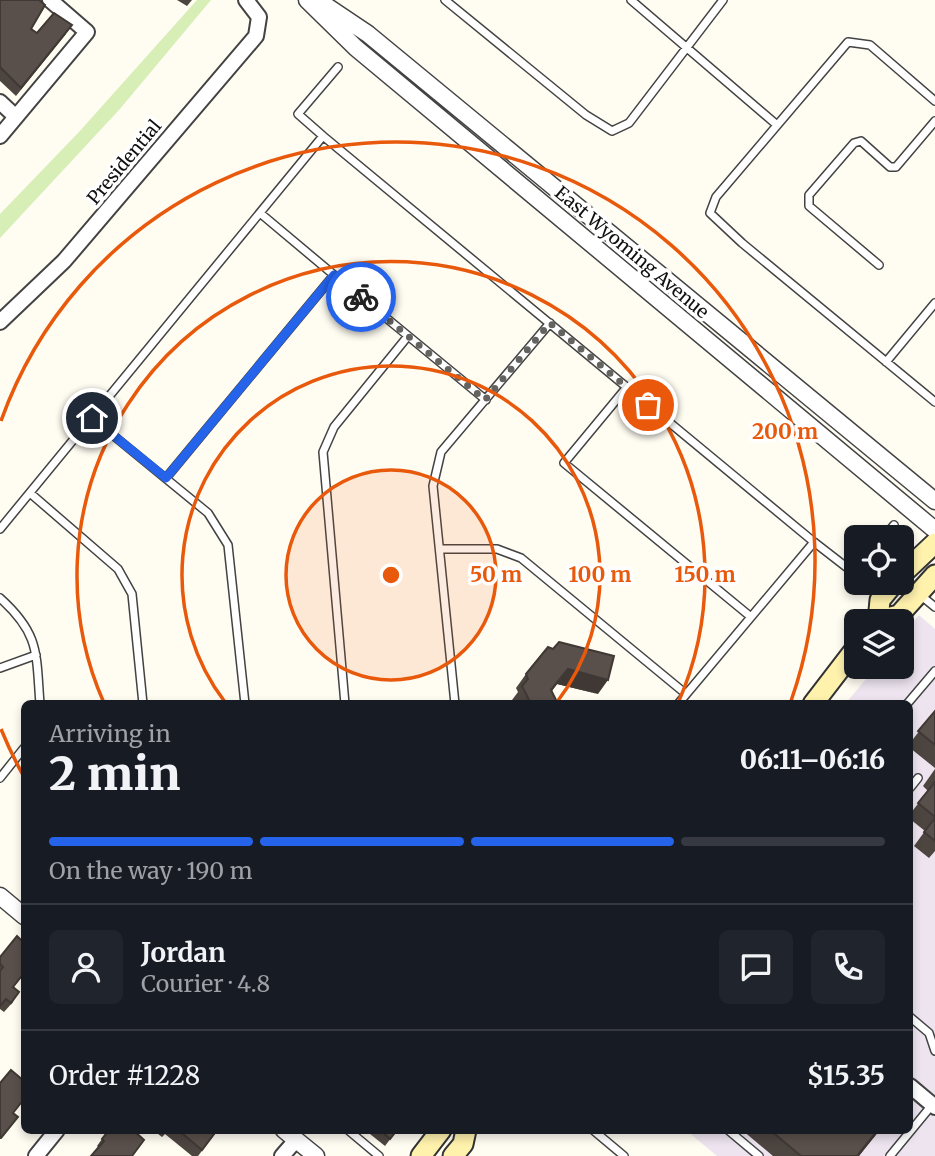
<!DOCTYPE html>
<meta charset="utf-8">
<style>
:root{--surface:#171b24;--page:#20242c;--text:#f1f3f6;--muted:#9ea1a6;--line:#363941;--accent:#2563eb}
body{margin:0;font-family:Merriweather,serif;background:var(--page);color:var(--text);height:100vh;display:flex;flex-direction:column;font-size:26px;white-space:nowrap}
*{box-sizing:border-box;margin:0}
p{font-size:23px;color:var(--muted)}
.icon{flex:none;width:38px;height:38px;fill:none;stroke:currentColor;stroke-width:2;stroke-linecap:round;stroke-linejoin:round}
.map{position:relative;flex:1;overflow:hidden}
.side{position:absolute;left:21px;top:700px;width:892px;height:434px;display:flex;flex-direction:column;background:var(--surface);border-radius:10px;box-shadow:0 4px 10px #0003}
.side>*{flex:none}
.fabs{position:absolute;left:844px;top:525px;display:grid;gap:14px}
.fabs a{display:grid;place-items:center;width:70px;height:70px;border-radius:10px;background:var(--surface);box-shadow:0 4px 10px #0003;font-size:35px}
.pin{position:absolute;display:grid;place-items:center;width:60px;height:60px;color:#fff;margin:-30px;border:4px solid #fff;border-radius:50%;box-shadow:0 2px 7px #0007}
.courier{position:absolute;display:grid;place-items:center;width:70px;height:70px;margin:-35px;border:5px solid #2563eb;border-radius:50%;background:#fff;color:#222;box-shadow:0 2px 9px #0007}
.head em{font-style:normal;font-weight:800}
.head div{display:flex;flex-direction:column-reverse}
.head{display:flex;align-items:center;justify-content:space-between;height:119px;padding:0 28px}
h1{font-size:46px;font-weight:800;line-height:52px}
.bar{display:grid;grid-template-columns:repeat(4,1fr);gap:10px 7px;align-content:center;height:84px;padding:0 28px}
.bar i{height:9px;border-radius:5px;background:var(--line)}
.bar .current{background:var(--accent)}
.bar p{grid-column:span 4}
.line{display:flex;align-items:center;gap:18px;padding:0 28px;border-top:2px solid var(--line)}
.line div{flex:1}
.round{display:grid;place-items:center;flex:none;width:74px;height:74px;border-radius:10px;background:var(--page)}
.map>svg:first-child{display:block}
.industrial{fill:#ede4ef}
.green{fill:#d7efb7}
.lines{fill:none;stroke-linecap:round;stroke-linejoin:round}
.service-casing{stroke:#434343;stroke-width:10}
.minor-casing{stroke:#434343;stroke-width:18}
.tertiary-casing{stroke:#434343;stroke-width:19}
.secondary-casing{stroke:#323232;stroke-width:23}
.service{stroke:#fff;stroke-width:7}
.minor{stroke:#fff;stroke-width:14}
.tertiary{stroke:#fff;stroke-width:16}
.secondary{stroke:#fff2ad;stroke-width:19}
.wall{fill:#4d4540}
.shaded-wall{fill:#3f3834}
.building{fill:#5a504b;stroke:#3f3834;stroke-width:2}
.done{stroke:#64635f;stroke-width:7;stroke-dasharray:0 12.6}
.route{stroke:#2563eb;stroke-width:9}
.ring{fill:none;stroke:#e8590c;stroke-width:3.5}
.labels{text-anchor:middle;dominant-baseline:central;stroke-width:7;stroke-linejoin:round;paint-order:stroke}
.street-label{font-size:18px;fill:#101010;stroke:#fff}
.centre{fill:#e8590c;stroke:#fff;stroke-width:3.5}
.ring-label{font-size:21px;text-anchor:middle;font-weight:bold;fill:#e8590c;stroke:#fff;stroke-width:7;stroke-linejoin:round;paint-order:stroke}
</style>
<div class="map">
<svg width="935" height="1156" viewBox="0 0 935 1156">
<rect width="100%" height="100%" fill="#fffcf2"/>
<path class="industrial" d="M919,615L935,629V1156H717L687,1131L910,1130V704L846,703L876,667H901V636Z"/>
<path class="green" d="M197,0H211L119,110L0,238V214L79,132Z"/>
<g class="lines">
<g class="service-casing">
<path id="service" d="M445,0L586,115L612,131L629,123L723,0
M631,0L777,125
M935,101L870,45L848,42L716,197L710,213L742,243L935,402
M323,136L298,114L338,67
M260,213L334,275
M879,265L809,206V195L854,143L861,141L890,167H896L935,121
M886,362L935,303
M627,387L564,463L751,617
M92,418L208,513L228,545L245,704
M166,478L334,275L486,400
M30,493L118,569L132,594L143,704
M0,529L323,136L814,542L678,704
M884,537L894,525
M814,542L854,573L856,571
M440,549H497L521,558L686,694
M919,594L935,607
M0,598C40,634 36,653 40,704
M0,668L36,655
M345,704L323,452L334,427L408,336
M455,704L433,486L441,452L550,323
M907,704L935,671
M0,778L24,748
M910,788L918,778
M910,1017L929,1033L935,1051
M348,1130L379,1156
M593,1130L624,1156
M728,1130L759,1156
M890,1156L932,1105"/>
</g>
<g class="minor-casing">
<path id="minor" d="M0,102L16,117
M0,136L87,32L50,0
M0,322L64,261L256,36L259,17L246,0
M910,1086L935,1107
M36,1156L57,1130
M282,1156L296,1140"/>
</g>
<g class="tertiary-casing">
<path id="tertiary" d="M307,0L356,48L935,530
M319,1L368,34L935,501
M0,896L24,916
M284,1130L316,1156"/>
</g>
<g class="secondary-casing">
<path id="secondary" d="M901,575L935,543
M879,620L899,615L935,575
M878,621L880,600L894,583
M813,704L856,648
M421,1156L441,1130
M453,1156L463,1144L466,1130"/>
</g>
<use href="#service" class="service"/>
<use href="#minor" class="minor"/>
<use href="#tertiary" class="tertiary"/>
<use href="#secondary" class="secondary"/>
</g>
<path class="wall" d="M0,0L37,33L66,34L16,96L0,81Z
M177,0H192L187,6Z
M526,674L598,694L557,684L552,691L558,704H514L512,700L518,692L516,688Z
M935,711V768L910,748V743Z
M935,769V851L929,858L914,846L925,831L910,819V814L928,791L923,786Z
M24,943V974L13,988V1002L4,1012L0,1009V957Z
M115,1130L99,1148L97,1146L102,1139Z
M153,1130H218L198,1156H192L165,1134L162,1137Z
M365,1130H397L385,1146Z
M742,1130H878L859,1156H773Z"/>
<path class="shaded-wall" d="M568,669L608,680L598,694L557,684L542,704Z
M878,1130H880L859,1156H857Z"/>
<path class="building" d="M0,0H39L45,5L31,29L37,33L54,13L72,25L21,88L0,67Z
M559,642L614,656L608,680L568,669L551,690L558,704H531L522,686L528,679L526,674L548,647L553,649Z
M935,711V745L918,731Z
M935,782V817L918,803Z
M935,818V841L924,832Z
M17,936L24,943V973L13,987L19,992L11,1003L6,999L0,1006V971L3,967L0,964V957Z
M11,1070L24,1081V1099L13,1113L18,1117L1,1138H0V1083Z
M109,1130H133L144,1140L132,1156H91L104,1141L102,1139Z
M178,1130H217L202,1150Z
M380,1130H397L390,1139Z
M770,1130H878L857,1156H801Z"/>
<g class="lines">
<path class="done" d="M361,297L485,400L550,323L648,405"/>
<path class="route" d="M92,418L166,478L334,275L361,297"/>
</g>
<circle cx="391" cy="575" r="105" fill="#e8590c" fill-opacity=".12"/>
<g class="ring">
<circle cx="391" cy="575" r="105"/>
<path d="M225 702A209 209 0 1 1 557 702"/>
<path d="M104 703A314 314 0 1 1 678 703"/>
<path d="M23 775A419 419 0 0 1 1 729M1 421A419 419 0 0 1 791 701"/>
</g>
<g class="labels">
<g class="street-label">
<text transform="translate(124 162) rotate(-50)">Presidential</text>
<text transform="translate(632 252) rotate(40)">East Wyoming Avenue</text>
</g>
</g>
<circle cx="391" cy="575" r="10" class="centre"/>
<g class="ring-label">
<text x="785" y="439">200 m</text>
<text x="496" y="582">50 m</text>
<text x="600" y="582">100 m</text>
<text x="705" y="582">150 m</text>
</g>
</svg>
<div class="fabs">
<a><svg class="icon" aria-label="locate" viewBox="0 0 24 24"><circle cx="12" cy="12" r="6"/><path d="M12 2v4M12 18v4M2 12h4M18 12h4"/></svg></a>
<a><svg class="icon" aria-label="layers" viewBox="0 0 24 24"><path d="M12 4l9 5-9 5-9-5zM3 14l9 5 9-5"/></svg></a>
</div>
<div class="pin" style="left:648px;top:405px;background:#ea580c"><svg class="icon" aria-label="bag" viewBox="0 0 24 24"><path d="M5 8h14l-1 12H6zM9 8a3 3 0 0 1 6 0"/></svg></div>
<div class="pin" style="left:92px;top:418px;background:#1f2937"><svg class="icon" aria-label="home" viewBox="0 0 24 24"><path d="M3 11l9-7 9 7M6 9v11h12V9"/></svg></div>
<div class="courier" style="left:361px;top:297px"><svg class="icon" aria-label="bike" viewBox="0 0 24 24"><circle cx="6" cy="16" r="4"/><circle cx="18" cy="16" r="4"/><path d="M6 16l4-8h5l3 8M10 8l3 8H6M13 5h3"/></svg></div>
<section class="side">
<div class="head"><div><h1>2 min</h1><p>Arriving in</p></div><em>06:11–06:16</em></div>
<div class="bar"><i class="current"></i><i class="current"></i><i class="current"></i><i></i><p>On the way · 190 m</p></div>
<div class="line" style="height:126px"><a class="round"><svg class="icon" aria-label="person" viewBox="0 0 24 24"><circle cx="12" cy="8" r="4"/><path d="M4 21q1-7 8-7t8 7"/></svg></a><div><b>Jordan</b><p>Courier · 4.8</p></div><a class="round"><svg class="icon" aria-label="chat" viewBox="0 0 24 24"><path d="M4 5h16v11H9l-5 4z"/></svg></a><a class="round"><svg class="icon" aria-label="phone" viewBox="0 0 24 24"><path d="M5 4h4l2 5-3 2q2 4 5 5l2-3 5 2v4C11 20 4 13 5 4z"/></svg></a></div>
<div class="line" style="height:91px"><div>Order #1228</div><b>$15.35</b></div>
</section>
</div>
